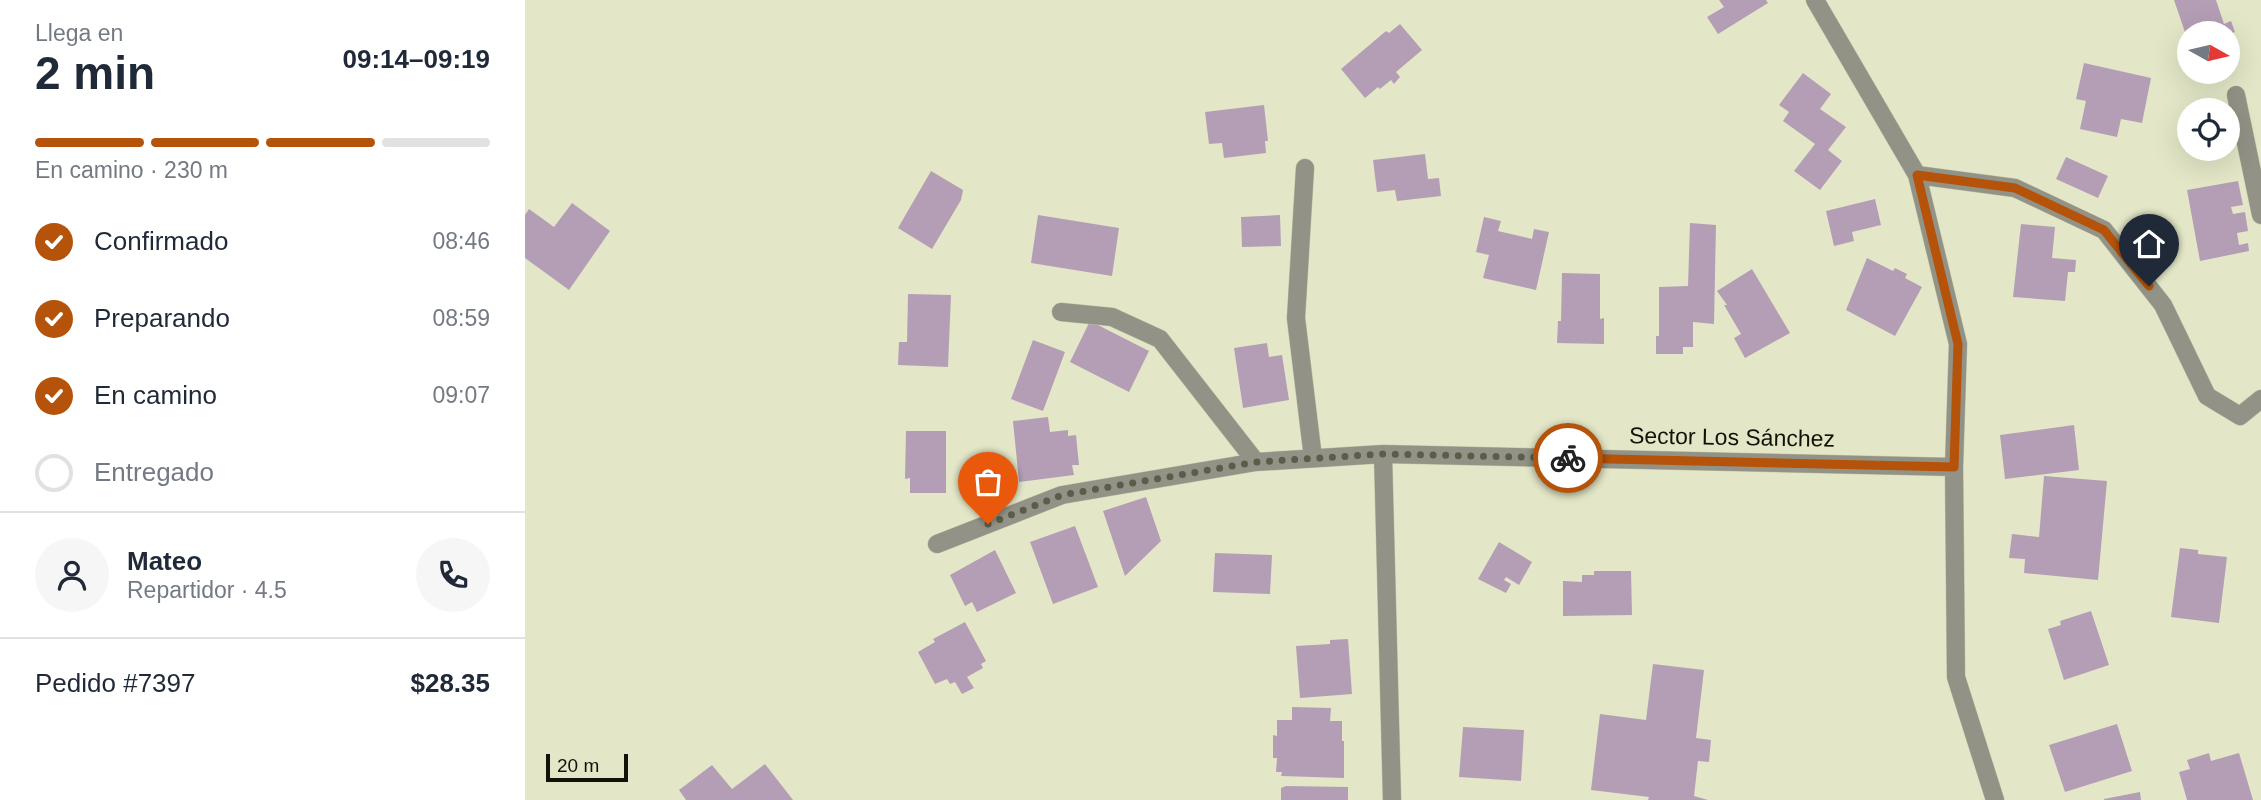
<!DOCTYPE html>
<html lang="es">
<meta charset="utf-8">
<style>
:root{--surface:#fff;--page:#f6f6f7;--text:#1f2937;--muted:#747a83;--line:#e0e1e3;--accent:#b45309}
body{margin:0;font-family:Arial,sans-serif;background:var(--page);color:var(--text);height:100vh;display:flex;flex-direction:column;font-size:26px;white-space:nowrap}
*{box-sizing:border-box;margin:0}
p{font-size:23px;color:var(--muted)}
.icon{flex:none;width:38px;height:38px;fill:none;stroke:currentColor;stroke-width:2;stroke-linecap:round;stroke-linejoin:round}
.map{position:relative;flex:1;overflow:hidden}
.panel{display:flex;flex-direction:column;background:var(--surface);width:525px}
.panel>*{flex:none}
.needle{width:46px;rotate:98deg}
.buttons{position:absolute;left:1652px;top:21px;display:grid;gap:14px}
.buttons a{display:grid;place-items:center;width:63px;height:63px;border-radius:50%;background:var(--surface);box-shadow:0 7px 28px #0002;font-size:35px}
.scale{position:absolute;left:21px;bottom:18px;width:82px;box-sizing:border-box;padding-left:7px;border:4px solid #121308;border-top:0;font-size:19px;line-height:24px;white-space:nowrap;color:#121308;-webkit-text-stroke:5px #e3e7c7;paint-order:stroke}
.pin{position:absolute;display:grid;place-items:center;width:60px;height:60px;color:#fff;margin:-72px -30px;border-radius:50% 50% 50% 0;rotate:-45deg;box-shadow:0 0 7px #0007}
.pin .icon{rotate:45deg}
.courier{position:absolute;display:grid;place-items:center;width:70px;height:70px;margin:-35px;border:5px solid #b45309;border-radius:50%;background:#fff;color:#222;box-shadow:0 2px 9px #0007}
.overview em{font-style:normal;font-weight:700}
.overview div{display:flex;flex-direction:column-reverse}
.overview{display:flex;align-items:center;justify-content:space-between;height:119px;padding:0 35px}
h1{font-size:46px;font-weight:700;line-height:52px}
.bar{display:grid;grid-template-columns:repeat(4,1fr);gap:10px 7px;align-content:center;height:84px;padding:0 35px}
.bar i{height:9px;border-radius:5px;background:var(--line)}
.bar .active{background:var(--accent)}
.bar p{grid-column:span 4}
.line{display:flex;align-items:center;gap:18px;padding:0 35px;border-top:2px solid var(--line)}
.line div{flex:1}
.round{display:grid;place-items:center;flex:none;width:74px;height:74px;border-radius:37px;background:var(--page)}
ol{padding:0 35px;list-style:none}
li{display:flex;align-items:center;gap:21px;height:77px}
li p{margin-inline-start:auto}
li .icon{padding:7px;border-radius:50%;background:var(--accent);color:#fff;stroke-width:4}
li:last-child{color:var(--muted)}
li i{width:38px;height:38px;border:4px solid var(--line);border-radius:50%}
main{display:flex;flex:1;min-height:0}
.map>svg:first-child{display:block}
.building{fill:#b49eb6}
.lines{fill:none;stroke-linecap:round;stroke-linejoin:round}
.minor-casing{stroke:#c2c5a8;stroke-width:19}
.minor{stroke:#929386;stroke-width:18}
.done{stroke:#5b5d4b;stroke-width:7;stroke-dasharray:0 12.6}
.route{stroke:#b45309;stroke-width:9}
.labels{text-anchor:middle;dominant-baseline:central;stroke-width:6;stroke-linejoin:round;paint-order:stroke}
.street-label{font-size:23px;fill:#121308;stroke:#e3e7c7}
</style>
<main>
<section class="panel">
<div class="overview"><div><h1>2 min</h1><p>Llega en</p></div><em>09:14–09:19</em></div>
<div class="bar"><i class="active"></i><i class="active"></i><i class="active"></i><i></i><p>En camino · 230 m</p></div>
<ol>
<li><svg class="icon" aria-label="check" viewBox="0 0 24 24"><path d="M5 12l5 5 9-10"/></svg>Confirmado<p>08:46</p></li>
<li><svg class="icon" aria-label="check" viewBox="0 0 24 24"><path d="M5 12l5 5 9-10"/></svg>Preparando<p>08:59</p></li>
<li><svg class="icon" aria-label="check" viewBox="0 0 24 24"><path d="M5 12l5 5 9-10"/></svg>En camino<p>09:07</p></li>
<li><i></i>Entregado</li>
</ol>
<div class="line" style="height:126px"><a class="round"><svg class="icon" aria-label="person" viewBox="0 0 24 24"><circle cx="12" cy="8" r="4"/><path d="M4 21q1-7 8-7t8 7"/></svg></a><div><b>Mateo</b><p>Repartidor · 4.5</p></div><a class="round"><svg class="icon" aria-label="phone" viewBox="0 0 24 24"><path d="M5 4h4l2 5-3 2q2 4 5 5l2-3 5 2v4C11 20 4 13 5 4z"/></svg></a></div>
<div class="line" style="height:91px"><div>Pedido #7397</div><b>$28.35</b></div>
</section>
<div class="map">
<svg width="1736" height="800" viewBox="0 0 1736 800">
<rect width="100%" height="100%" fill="#e3e7c7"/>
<path class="building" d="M1194,0H1241L1243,3L1193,34L1182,17L1199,7Z
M1649,0H1691L1699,24L1706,21L1710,32L1703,35L1664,33V44Z
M875,24L897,50L871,72L875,77L869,84L866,80L855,89L853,87L840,98L816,69L861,31L864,33Z
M1559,63L1626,78L1617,123L1596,119L1592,137L1555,129L1561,101L1551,99Z
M1278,73L1306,94L1295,109L1321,127L1303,150L1317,161L1295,190L1269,171L1290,144L1258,121L1264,112L1254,105Z
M739,105L743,141H740L741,153L699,158L697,143L684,144L680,112Z
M900,154L903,179L914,178L916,196L872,201L870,190L852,192L848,160Z
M1541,157L1583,176L1573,198L1531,179Z
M406,171L438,190L436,200L407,249L373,228Z
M1713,181L1718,205L1706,207L1708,214L1720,212L1723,231L1712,233L1714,245L1723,243L1724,251L1675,261L1662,190Z
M1350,199L1356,225L1327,232L1329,241L1309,246L1301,211Z
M47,203L85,231L44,290L0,258V215L4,209L29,227Z
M513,215L594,228L587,276L506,263Z
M755,215L756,246L717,247L716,217Z
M959,217L976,221L973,231L1007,239L1009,229L1024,232L1011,290L958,278L964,255L951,252Z
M1165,223L1191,225L1189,324L1168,322V347H1158V354H1131V336H1134V287L1163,286Z
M1496,224L1530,227L1527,258L1551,260L1550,272H1543L1540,301L1488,297Z
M1342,258L1368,271L1370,268L1382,274L1380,278L1397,287L1370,336L1321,310Z
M1227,269L1265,333L1220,358L1209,338L1216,334L1199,305H1202L1192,291Z
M1037,273L1075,274V319L1079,318V344L1032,343L1033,321H1036Z
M383,294L426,295L423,367L373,365L374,342H382Z
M565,321L624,351L604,392L545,362Z
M508,340L540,352L518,411L486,399Z
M742,343L744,357L757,355L764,400L718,408L709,348Z
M523,417L525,432L543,430V436L551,435L554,465H547L549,475L494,482L488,421Z
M1549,425L1554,470L1480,479L1475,435Z
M381,431H421V493H385V478L380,479Z
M1519,476L1582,481L1573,580L1499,573L1500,559L1484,558L1487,534L1514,537Z
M621,497L636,541L600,576L578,511Z
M550,526L573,587L528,604L505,542Z
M974,542L1007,562L994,585L981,577L979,580L986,584L981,593L953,579Z
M1655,548L1673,550V554L1702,557L1694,623L1646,617Z
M470,550L491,593L452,612L447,602L440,606L425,575Z
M690,553L747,555L745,594L688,592Z
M1069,571H1106L1107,615L1038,616V581L1057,582V575H1069Z
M1566,611L1584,665L1539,680L1523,629L1536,625L1535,621Z
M440,622L461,661L456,664L458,668L442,677L449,688L437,694L430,682L425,684L422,679L410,684L393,652L410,642L408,639Z
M823,639L827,694L775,698L771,646L805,644V640Z
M1128,664L1179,670L1171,738L1186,740L1184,762L1173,761L1169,796L1183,800H1123L1124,797L1066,790L1075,714L1121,720Z
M767,707L806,708L805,721H817V741H819V778L756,776L757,772H751L752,758H748V735L752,736V720H767Z
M1592,724L1607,771L1540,792L1524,745Z
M938,727L999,730L996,781L934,777Z
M1684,753L1686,761L1714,753L1728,800H1662L1654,772L1665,769L1662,760Z
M240,764L268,800H161L154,790L187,765L207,789Z
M761,786L823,787V800H756V788Z
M1615,792L1616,800H1579V799Z"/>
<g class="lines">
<g class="minor-casing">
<path id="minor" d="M1290,0L1392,175L1433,344L1429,467L1431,677L1470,800
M1711,95L1736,215
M780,168L771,318L788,458
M1392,175L1490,188L1579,230L1638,305L1682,396L1715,416L1736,399
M536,312L587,317L635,339L731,462L858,454L1429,467
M858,454L867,800
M412,544L537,495L731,462"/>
</g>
<use href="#minor" class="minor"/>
</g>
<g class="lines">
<path class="done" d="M463,524L537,495L731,462L858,454L1043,458"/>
<path class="route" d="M1043,458L1429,467L1433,344L1392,175L1490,188L1579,230L1624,286"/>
</g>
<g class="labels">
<g class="street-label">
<text transform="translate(1207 437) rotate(1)">Sector Los Sánchez</text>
</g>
</g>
</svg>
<div class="buttons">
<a><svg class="needle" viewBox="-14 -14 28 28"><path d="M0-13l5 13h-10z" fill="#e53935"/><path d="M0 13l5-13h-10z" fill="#747a83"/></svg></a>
<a><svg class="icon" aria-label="locate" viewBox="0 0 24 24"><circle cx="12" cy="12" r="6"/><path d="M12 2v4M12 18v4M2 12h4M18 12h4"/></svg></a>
</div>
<div class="scale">20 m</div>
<div class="pin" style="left:463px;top:524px;background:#ea580c"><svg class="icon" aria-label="bag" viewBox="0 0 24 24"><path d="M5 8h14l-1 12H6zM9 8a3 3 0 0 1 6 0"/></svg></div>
<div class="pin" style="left:1624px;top:286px;background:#1f2937"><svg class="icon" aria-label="home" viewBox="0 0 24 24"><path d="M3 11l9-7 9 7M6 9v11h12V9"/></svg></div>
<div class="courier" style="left:1043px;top:458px"><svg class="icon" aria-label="bike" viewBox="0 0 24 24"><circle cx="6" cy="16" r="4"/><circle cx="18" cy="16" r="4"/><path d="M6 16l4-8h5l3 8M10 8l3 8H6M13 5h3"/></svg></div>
</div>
</main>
